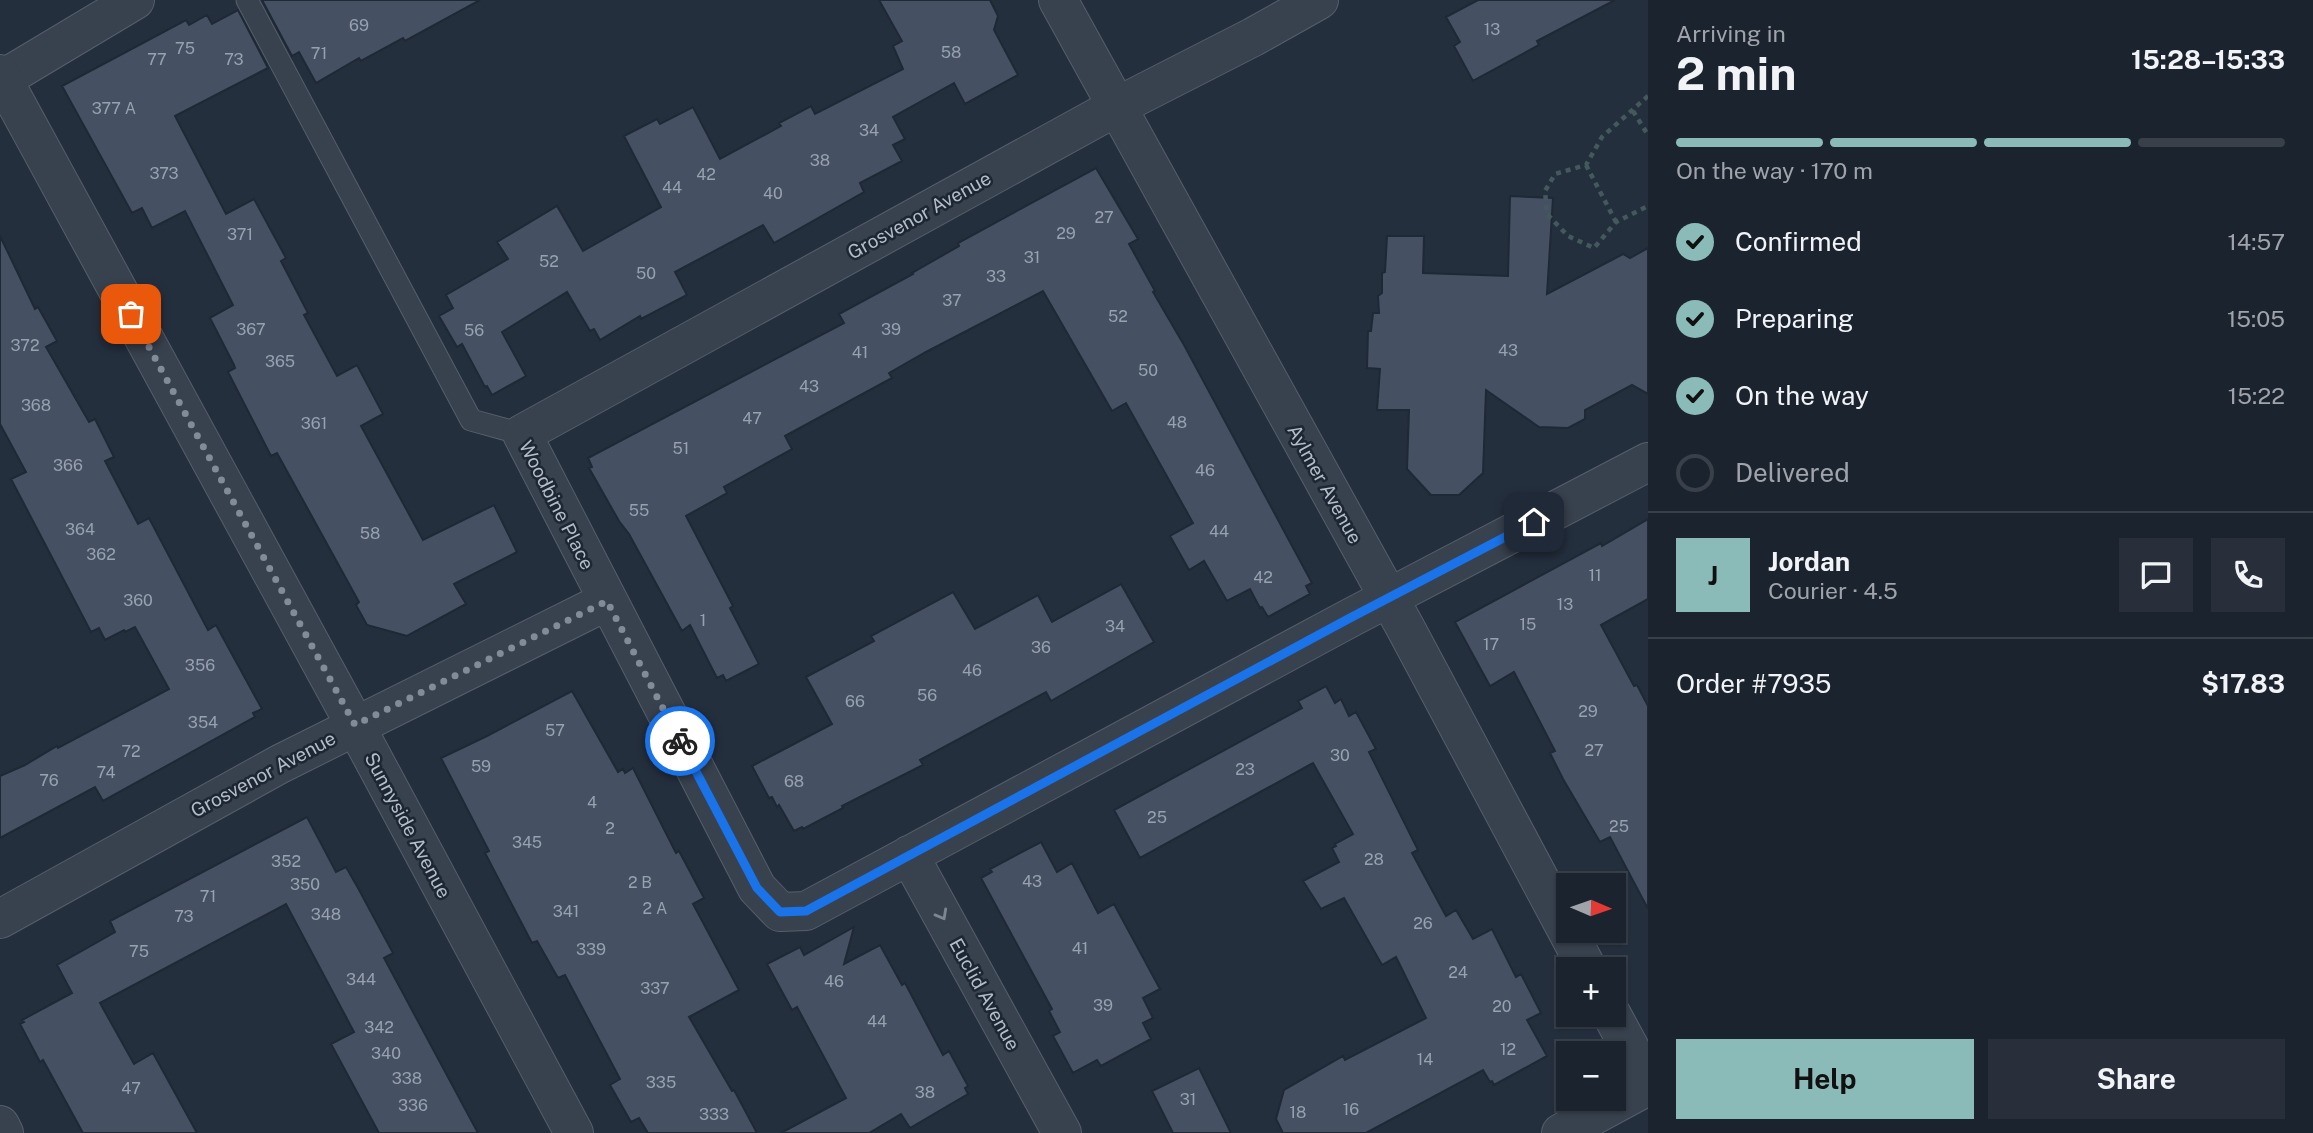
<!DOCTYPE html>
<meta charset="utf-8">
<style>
:root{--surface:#1b232e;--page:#282f3a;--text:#f1f3f6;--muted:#a0a4aa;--line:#39404a;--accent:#8bbbb9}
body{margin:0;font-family:"Public Sans",sans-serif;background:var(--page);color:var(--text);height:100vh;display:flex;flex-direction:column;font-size:26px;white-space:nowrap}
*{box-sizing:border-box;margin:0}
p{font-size:23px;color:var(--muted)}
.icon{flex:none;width:38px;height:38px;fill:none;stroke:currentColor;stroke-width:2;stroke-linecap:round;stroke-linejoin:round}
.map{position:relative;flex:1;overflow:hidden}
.sheet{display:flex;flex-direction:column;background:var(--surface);width:665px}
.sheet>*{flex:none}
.needle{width:46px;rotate:92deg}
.controls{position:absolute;left:1556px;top:873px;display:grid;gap:14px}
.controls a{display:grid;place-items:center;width:70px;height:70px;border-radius:0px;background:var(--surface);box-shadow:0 2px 5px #0004,0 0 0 2px var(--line);font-size:35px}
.pin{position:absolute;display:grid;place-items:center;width:60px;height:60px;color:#fff;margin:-30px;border-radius:14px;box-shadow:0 4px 10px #0006}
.courier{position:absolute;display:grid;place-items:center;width:70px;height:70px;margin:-35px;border:5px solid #1a73e8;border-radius:50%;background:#fff;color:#222;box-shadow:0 2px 9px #0007}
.summary em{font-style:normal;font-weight:700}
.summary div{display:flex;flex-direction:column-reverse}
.summary{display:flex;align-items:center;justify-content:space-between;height:119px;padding:0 28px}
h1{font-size:46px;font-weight:700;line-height:52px}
.bar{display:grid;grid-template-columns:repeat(4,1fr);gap:10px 7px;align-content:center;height:84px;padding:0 28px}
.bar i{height:9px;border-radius:5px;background:var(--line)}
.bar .active{background:var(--accent)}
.bar p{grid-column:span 4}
.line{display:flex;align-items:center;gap:18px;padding:0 28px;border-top:2px solid var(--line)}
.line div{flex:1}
.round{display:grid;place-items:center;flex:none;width:74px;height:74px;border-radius:0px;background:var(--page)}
ol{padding:0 28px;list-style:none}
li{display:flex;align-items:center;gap:21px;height:77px}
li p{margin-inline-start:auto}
li .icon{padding:7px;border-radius:50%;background:var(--accent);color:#111;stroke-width:4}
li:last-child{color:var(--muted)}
li i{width:38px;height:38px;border:4px solid var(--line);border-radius:50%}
.button{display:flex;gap:14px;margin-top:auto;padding:14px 28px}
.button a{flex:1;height:80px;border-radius:0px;background:var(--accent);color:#111;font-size:28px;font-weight:700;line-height:80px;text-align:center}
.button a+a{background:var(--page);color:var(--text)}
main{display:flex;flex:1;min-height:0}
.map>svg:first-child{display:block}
.building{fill:#455162;stroke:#1f2835;stroke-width:2}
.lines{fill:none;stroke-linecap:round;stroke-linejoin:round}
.service-casing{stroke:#565f6c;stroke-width:23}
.minor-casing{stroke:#565f6c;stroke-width:40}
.tertiary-casing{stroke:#565f6c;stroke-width:40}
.path{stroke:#44595c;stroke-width:4.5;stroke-dasharray:5 5;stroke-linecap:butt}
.service{stroke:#38414e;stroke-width:21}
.minor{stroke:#38414e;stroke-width:38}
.tertiary{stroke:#38414e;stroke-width:38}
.oneway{stroke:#7c8592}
.done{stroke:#828b98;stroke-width:7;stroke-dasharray:0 12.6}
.route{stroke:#1a73e8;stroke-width:9}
.labels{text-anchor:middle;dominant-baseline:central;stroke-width:5;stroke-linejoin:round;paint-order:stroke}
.number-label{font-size:16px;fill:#98a1af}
.street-label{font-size:19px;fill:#b4bcc9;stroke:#1d2633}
</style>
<main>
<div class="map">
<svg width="1648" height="1133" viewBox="0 0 1648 1133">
<rect width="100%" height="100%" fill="#242f3e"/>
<path class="building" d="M262,0H480L405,41L403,38L361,61L359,58L316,83L299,52L292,56Z
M879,0H990L998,16L994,30L1018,75L965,104L954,83L893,117L905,139L893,145L902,161L860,183L864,192L774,243L763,225L675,272L687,295L641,319L640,316L600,340L594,329L590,331L567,292L502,332L526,376L492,395L487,386L485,387L462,344L457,347L439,316L453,308L446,295L508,259L497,242L557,206L583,251L661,207L624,136L657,119L660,124L693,107L720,159L781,126L779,123L811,106L815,114L903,69L893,46L902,41Z
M1478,0H1615L1537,41L1539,45L1473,81L1454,46L1460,42L1446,17Z
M238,10L268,68L175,116L226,214L254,199L286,258L281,261L308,313L304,315L337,376L357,365L383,414L361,426L423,540L494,505L517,552L454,584L466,604L407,636L367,625L356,605L359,602L277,453L271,456L228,372L235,368L234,365L210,318L233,305L185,211L152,228L142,208L132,213L62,86L186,20L189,25L207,15L212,24Z
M1096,168L1138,239L1129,244L1155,291L1153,292L1184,345L1312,583L1306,586L1310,594L1268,617L1262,607L1260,608L1250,589L1227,601L1204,561L1189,570L1170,536L1193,523L1126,403L1112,411L1043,291L926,352L889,373L892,378L785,436L792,449L724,487L727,493L686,516L733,606L730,608L759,664L726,681L723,675L717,678L690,625L682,631L629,534L619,521L589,468L592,467L588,458L844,323L839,314L913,274L912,273L959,246L958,243Z
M1510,196L1553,198L1547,294L1623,254L1630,258L1648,248V394L1632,385L1585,410V419L1568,428L1539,427L1486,390L1483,473L1459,495H1431L1407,469L1409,410H1377L1380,369L1367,368L1368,331H1371L1373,313H1379L1378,296L1382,293V273L1385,272L1387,236H1424L1423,273L1508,276Z
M0,236L35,309L38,307L57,341L46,347L89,422L95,419L114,457L105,461L138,524L149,518L208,630L216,625L262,709L253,713L255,717L103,801L95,787L0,838V776L25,765L57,746L58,748L169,689L135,627L125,632L124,630L105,640L99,628L91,632L11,479L26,472L0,424Z
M1648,519V599L1601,625L1634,686L1637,685L1648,706V909L1610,837L1600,842L1563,779L1550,753L1555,751L1514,672L1490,686L1455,622L1601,543L1602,546Z
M1121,584L1154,642L1051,701L1046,692L920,760L923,765L842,806L843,808L803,829L802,827L794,831L779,805L777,807L772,797L769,798L752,766L832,724L806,677L874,641L871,636L953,592L975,629L1038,595L1052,622Z
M1326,686L1335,703L1341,699L1349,716L1356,712L1376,749L1369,752L1418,850L1412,853L1446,916L1456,910L1473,939L1492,929L1516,977L1521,974L1541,1013L1527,1020L1547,1056L1494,1085L1492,1081L1490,1082L1483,1070L1366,1133H1283L1276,1119L1284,1090L1343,1056L1345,1060L1426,1018L1396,957L1382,965L1344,898L1321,909L1303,881L1339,862L1332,848L1336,846L1335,844L1353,834L1313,763L1140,858L1114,810L1302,708L1298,701Z
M572,691L618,772L623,769L625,773L633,768L676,853L679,851L704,898L693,904L739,990L689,1017L732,1091L734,1090L757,1133H648L639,1118L631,1122L610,1085L620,1079L565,975L558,978L537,941L532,943L485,853L489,851L441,758L487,736Z
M307,817L336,872L346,867L358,888L393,953L384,958L478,1133H379L331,1044L354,1032L286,904L100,1003L134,1064L153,1053L197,1133H83L43,1060L40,1062L20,1024L24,1022L22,1020L72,993L57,965L115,932L110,921Z
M1041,842L1057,872L1072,863L1098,913L1114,904L1160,989L1143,998L1153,1018L1143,1023L1151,1039L1101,1066L1097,1060L1073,1073L1053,1036L1060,1032L1049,1011L1052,1009L981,878L992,872L990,869Z
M854,927L844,964L880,945L902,985L905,983L943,1055L949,1051L968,1086L965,1088L968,1094L910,1128L901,1114L869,1133H781L846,1098L797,1007L792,1010L767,964L800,947L804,955Z
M1199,1068L1231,1133H1173L1152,1091Z"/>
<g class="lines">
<g class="service-casing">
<path id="service" d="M247,0L471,420L522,434"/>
</g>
<g class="minor-casing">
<path id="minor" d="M1058,0L1405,627L1588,970
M1319,0L1253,37L1116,107L522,434L757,888L780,912L806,911L1350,618L1648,462
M3,79L135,0
M909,855L1062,1133
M0,919L280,764L607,601
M1612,1015L1648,1082
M0,1125L4,1133
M1561,1133L1648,1086"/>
</g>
<g class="tertiary-casing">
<path id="tertiary" d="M0,74L355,725L574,1133"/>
</g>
<path class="path" d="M1648,96L1602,137L1586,165L1555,174L1545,191L1547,214L1568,236L1594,248L1616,222L1648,206
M1633,111L1648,135
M1586,165L1616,222"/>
<use href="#service" class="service"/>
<use href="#minor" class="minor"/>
<use href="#tertiary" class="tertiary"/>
</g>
<defs><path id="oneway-chevron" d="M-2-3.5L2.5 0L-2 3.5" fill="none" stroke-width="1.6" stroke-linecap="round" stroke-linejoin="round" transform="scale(1.75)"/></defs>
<use class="oneway" href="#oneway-chevron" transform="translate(942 915) rotate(61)"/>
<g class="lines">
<path class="done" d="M131,314L355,725L607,601L680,741"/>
<path class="route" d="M680,741L757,888L780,912L806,911L1350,618L1534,522"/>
</g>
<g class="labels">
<g class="number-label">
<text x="359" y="25">69</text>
<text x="1492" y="29">13</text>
<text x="185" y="48">75</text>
<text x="951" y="52">58</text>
<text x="319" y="53">71</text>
<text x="157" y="59">77</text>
<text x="234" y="59">73</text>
<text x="114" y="108">377 A</text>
<text x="869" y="130">34</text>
<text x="820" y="160">38</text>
<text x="164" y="173">373</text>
<text x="706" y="174">42</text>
<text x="672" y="187">44</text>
<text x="773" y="193">40</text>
<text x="1104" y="217">27</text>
<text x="1066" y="233">29</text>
<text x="240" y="234">371</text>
<text x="1032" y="257">31</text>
<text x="549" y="261">52</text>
<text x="646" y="273">50</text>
<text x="996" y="276">33</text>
<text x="952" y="300">37</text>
<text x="1118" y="316">52</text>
<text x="251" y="329">367</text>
<text x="891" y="329">39</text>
<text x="474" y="330">56</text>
<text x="25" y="345">372</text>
<text x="1508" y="350">43</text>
<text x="860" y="352">41</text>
<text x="280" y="361">365</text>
<text x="1148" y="370">50</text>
<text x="809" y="386">43</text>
<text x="36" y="405">368</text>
<text x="752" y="418">47</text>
<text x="1177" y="422">48</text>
<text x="314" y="423">361</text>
<text x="681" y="448">51</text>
<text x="68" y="465">366</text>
<text x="1205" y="470">46</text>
<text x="639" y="510">55</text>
<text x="80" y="529">364</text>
<text x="1219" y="531">44</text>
<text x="370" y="533">58</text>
<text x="101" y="554">362</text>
<text x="1595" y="575">11</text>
<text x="1263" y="577">42</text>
<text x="138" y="600">360</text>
<text x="1565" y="604">13</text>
<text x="703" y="620">1</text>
<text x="1528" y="624">15</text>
<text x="1115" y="626">34</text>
<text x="1491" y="644">17</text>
<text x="1041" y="647">36</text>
<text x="200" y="665">356</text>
<text x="972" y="670">46</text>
<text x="927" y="695">56</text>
<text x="855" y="701">66</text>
<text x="1588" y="711">29</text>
<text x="203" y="722">354</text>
<text x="555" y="730">57</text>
<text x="1594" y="750">27</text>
<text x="131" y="751">72</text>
<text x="1340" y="755">30</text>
<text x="481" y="766">59</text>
<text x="1245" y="769">23</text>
<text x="106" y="772">74</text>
<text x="49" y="780">76</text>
<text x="794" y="781">68</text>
<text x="592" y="802">4</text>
<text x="1157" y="817">25</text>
<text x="1619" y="826">25</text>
<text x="610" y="828">2</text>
<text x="527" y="842">345</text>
<text x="1374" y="859">28</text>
<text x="286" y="861">352</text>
<text x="1032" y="881">43</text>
<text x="640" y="882">2 B</text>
<text x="305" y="884">350</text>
<text x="208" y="896">71</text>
<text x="655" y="908">2 A</text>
<text x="566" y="911">341</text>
<text x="326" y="914">348</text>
<text x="184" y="916">73</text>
<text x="1423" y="923">26</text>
<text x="1080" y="948">41</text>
<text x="591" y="949">339</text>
<text x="139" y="951">75</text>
<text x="1458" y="972">24</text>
<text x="361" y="979">344</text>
<text x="834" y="981">46</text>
<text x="655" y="988">337</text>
<text x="1103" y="1005">39</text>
<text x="1502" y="1006">20</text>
<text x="877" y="1021">44</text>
<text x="379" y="1027">342</text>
<text x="1508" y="1049">12</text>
<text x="386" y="1053">340</text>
<text x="1425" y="1059">14</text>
<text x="407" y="1078">338</text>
<text x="661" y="1082">335</text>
<text x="131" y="1088">47</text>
<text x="925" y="1092">38</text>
<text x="1188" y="1099">31</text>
<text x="413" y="1105">336</text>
<text x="1351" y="1109">16</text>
<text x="1298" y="1112">18</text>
<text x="714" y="1114">333</text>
</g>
<g class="street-label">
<text transform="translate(919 215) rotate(-29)">Grosvenor Avenue</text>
<text transform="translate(1325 484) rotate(61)">Aylmer Avenue</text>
<text transform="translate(557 505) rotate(63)">Woodbine Place</text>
<text transform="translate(263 774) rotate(-28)">Grosvenor Avenue</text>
<text transform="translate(408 825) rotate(62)">Sunnyside Avenue</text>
<text transform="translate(985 994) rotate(61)">Euclid Avenue</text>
</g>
</g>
</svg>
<div class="controls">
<a><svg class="needle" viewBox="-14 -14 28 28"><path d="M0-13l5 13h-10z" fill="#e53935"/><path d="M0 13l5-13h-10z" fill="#a0a4aa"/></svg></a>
<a>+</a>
<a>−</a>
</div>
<div class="pin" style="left:131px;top:314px;background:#ea580c"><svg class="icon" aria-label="bag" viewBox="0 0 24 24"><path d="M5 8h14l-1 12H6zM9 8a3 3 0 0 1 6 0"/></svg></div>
<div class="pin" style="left:1534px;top:522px;background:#1f2937"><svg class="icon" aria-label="home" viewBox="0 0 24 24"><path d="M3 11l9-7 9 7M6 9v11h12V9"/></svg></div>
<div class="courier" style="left:680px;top:741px"><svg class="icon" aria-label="bike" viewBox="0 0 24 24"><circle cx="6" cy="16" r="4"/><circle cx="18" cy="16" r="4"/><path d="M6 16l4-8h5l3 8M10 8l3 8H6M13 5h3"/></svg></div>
</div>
<section class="sheet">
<div class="summary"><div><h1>2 min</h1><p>Arriving in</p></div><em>15:28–15:33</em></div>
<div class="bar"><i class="active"></i><i class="active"></i><i class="active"></i><i></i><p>On the way · 170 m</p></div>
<ol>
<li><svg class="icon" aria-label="check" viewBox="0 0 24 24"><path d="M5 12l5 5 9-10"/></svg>Confirmed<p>14:57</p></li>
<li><svg class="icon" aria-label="check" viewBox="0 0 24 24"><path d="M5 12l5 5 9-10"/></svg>Preparing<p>15:05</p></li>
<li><svg class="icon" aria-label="check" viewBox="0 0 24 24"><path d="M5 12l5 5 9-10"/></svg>On the way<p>15:22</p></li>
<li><i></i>Delivered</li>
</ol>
<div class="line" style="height:126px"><b class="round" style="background:var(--accent);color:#111">J</b><div><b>Jordan</b><p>Courier · 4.5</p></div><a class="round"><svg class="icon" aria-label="chat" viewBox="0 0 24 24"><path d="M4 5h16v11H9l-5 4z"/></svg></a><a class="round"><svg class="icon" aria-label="phone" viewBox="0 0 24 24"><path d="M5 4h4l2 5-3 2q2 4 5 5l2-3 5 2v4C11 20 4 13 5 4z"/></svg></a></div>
<div class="line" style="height:91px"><div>Order #7935</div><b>$17.83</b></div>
<div class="button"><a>Help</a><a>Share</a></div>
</section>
</main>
